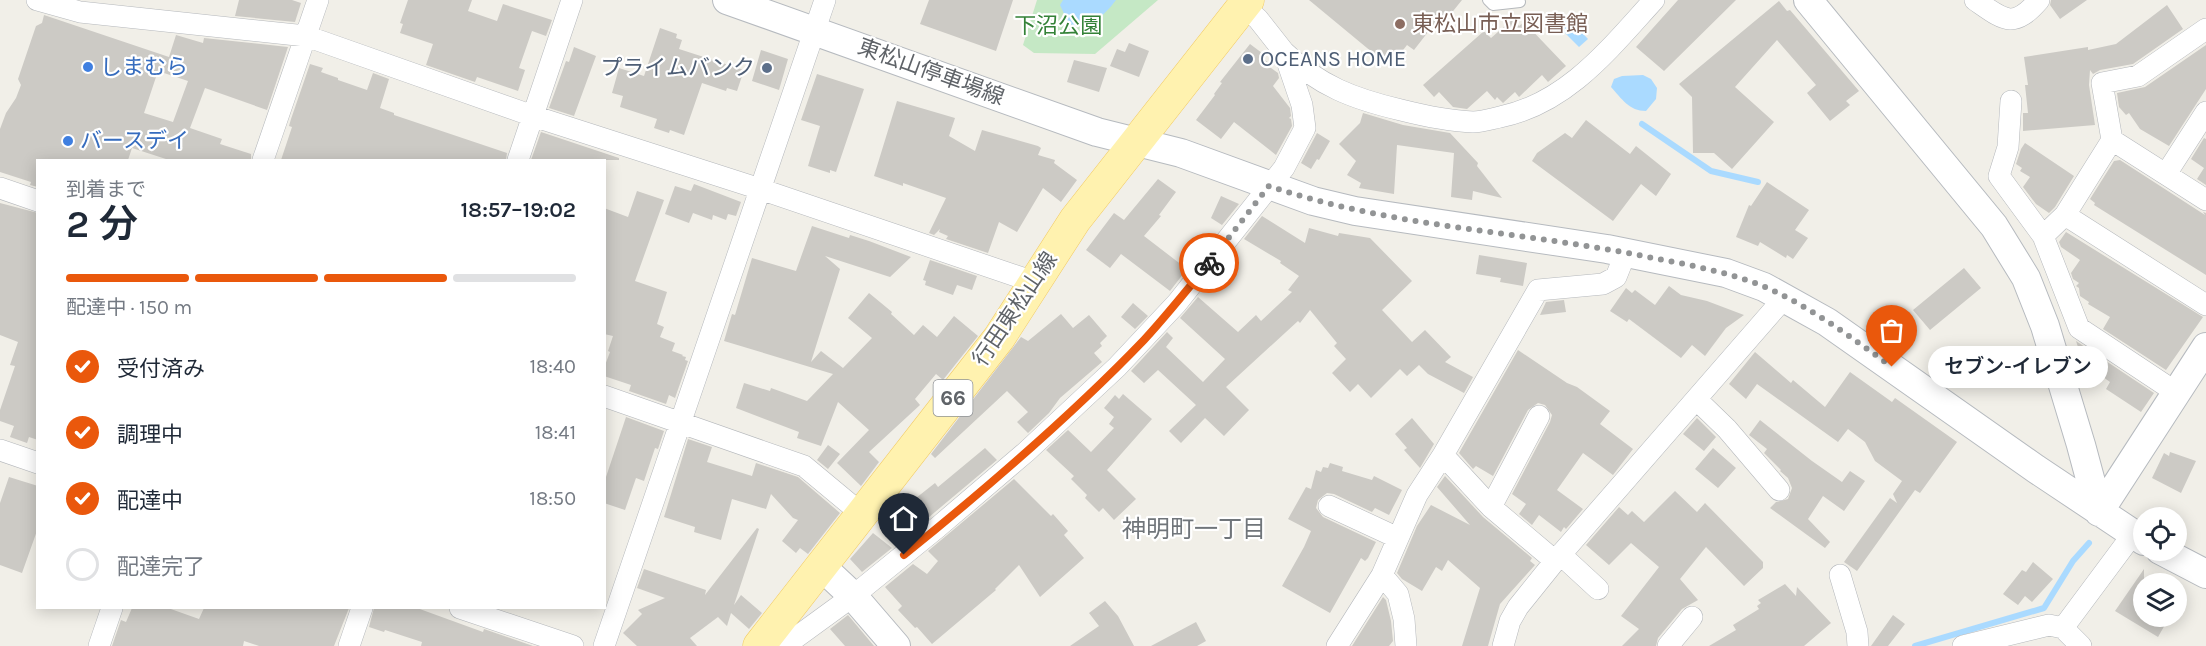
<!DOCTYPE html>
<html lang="ja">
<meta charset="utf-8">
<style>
:root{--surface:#fff;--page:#f2f2f3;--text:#1f2937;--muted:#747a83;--line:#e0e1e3;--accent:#ea580c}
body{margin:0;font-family:Karla,"Noto Sans JP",sans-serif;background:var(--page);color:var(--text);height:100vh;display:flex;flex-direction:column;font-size:22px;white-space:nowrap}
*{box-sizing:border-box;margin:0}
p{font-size:20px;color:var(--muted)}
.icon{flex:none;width:33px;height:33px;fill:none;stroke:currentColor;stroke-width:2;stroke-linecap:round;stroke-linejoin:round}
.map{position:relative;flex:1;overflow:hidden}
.drawer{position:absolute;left:36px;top:159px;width:570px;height:450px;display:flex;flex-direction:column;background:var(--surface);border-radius:0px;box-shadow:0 3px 15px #0003}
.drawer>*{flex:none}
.buttons{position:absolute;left:2133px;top:507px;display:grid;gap:12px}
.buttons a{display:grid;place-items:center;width:54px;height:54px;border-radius:50%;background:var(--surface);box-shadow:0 3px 15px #0003;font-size:30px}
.pin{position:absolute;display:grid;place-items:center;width:51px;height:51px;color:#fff;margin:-62px -26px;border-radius:50% 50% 50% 0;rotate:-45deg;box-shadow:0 0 6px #0007}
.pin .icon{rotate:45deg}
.courier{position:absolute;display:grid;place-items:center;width:60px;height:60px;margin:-30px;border:4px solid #ea580c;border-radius:50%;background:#fff;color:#222;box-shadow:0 2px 8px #0007}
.bubble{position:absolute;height:42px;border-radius:21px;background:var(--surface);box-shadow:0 3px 15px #0003;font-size:20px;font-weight:600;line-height:42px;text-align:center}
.summary em{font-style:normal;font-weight:600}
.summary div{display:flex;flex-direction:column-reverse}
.summary{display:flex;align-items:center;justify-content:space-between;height:102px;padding:0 30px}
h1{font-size:39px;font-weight:600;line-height:45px}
.bar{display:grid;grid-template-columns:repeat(4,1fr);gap:9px 6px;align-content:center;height:72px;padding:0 30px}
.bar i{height:8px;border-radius:4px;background:var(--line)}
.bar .active{background:var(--accent)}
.bar p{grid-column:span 4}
ol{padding:0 30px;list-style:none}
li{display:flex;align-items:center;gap:18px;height:66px}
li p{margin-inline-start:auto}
li .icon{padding:6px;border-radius:50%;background:var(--accent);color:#fff;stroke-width:4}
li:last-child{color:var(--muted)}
li i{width:33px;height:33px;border:3px solid var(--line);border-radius:50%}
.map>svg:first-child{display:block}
.green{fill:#c5e8c5}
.water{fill:#aadaff}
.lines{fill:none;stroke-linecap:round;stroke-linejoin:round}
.stream{stroke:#aadaff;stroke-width:6}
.building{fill:#cccac5;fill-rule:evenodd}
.lane-casing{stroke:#b5b8bc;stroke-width:12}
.street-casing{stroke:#b5b8bc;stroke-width:22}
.secondary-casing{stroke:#b6babf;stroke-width:30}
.primary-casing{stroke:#f2c960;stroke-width:33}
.lane{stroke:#fff;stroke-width:10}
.street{stroke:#fff;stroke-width:21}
.secondary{stroke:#fff;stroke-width:28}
.primary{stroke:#fff2af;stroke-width:32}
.done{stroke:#929495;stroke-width:6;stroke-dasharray:0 10.8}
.route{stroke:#ea580c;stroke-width:8}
.education-dot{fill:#8d6e63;stroke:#fff;stroke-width:2}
.service-dot{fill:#5c6f8a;stroke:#fff;stroke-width:2}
.shop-dot{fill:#3f7fe0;stroke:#fff;stroke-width:2}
.labels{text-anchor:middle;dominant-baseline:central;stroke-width:4.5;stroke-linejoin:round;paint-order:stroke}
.shield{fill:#fff;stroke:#8f9295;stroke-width:1.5}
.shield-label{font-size:21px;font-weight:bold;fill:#5f6368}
.education-label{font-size:22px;fill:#785e54;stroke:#fff;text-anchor:start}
.park-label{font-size:22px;fill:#348238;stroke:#fff}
.service-label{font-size:22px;fill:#4e5e75;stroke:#fff;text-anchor:start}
.shop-label{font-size:22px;fill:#366cbe;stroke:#fff;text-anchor:start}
.street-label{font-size:22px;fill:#5f6368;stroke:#fff}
.neighbourhood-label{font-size:24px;fill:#70757a;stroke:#fff}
</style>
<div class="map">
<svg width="2206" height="646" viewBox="0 0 2206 646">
<rect width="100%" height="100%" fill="#f1efe8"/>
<path class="green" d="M1037,0H1158L1095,54L1034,53L1023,45Z"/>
<path class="water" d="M1063,0H1116C1103,17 1095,23 1073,26L1067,20L1060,5Z
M1568,18L1588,39L1579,47L1559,27Z
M1643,75L1651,79L1657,88L1656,99L1646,111C1629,111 1622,99 1611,87L1614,79L1622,76Z"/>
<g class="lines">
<path class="stream" d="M1642,124L1711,171L1758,182
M1915,646L2044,608L2073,561L2089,543"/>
</g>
<path class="building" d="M239,0H292L301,3L295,22L235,16Z
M408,0H472L468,11L497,21L503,4L552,20L546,36L532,31L519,68L525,70L518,91L477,77L475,82L426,65L433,44L400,33L403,24L400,23Z
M929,0H1013L996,51L920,24Z
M1309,0H1462L1441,26L1435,23L1414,50L1407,45L1390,67Z
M1678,0H1736L1664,71L1636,47Z
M2051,0H2087L2060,19L2050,5Z
M1779,1L1787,11L1790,10L1859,91L1846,101L1850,105L1830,121L1807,93L1816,85L1777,40L1735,87L1774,122L1732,169L1714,153H1693L1692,97L1679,84Z
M2167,5L2183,29L2133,64L2100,70L2093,74L2090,70L2089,85L2095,125L2023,131V113H2028L2025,85H2028L2024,57L2088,47V50L2116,44Z
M44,15L169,57L176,35L203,43L204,38L288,47L267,110L205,88L190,128L222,139L220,144L251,154V160H169L132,148L128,160H38V187L30,185L31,182L0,172V129L6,113L16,98L21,85L18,79L36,26L42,23ZM158,71L188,81L173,122L144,113Z
M1513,19L1519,26L1524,22L1566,66L1548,82L1542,75L1519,97L1515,92L1503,103L1497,97L1495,100L1487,91L1467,109L1453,107L1439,92L1434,97L1423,85L1484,31L1491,38Z
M660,28L677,34L676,38L682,40L679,49L744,70L737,91L727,88L726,91L702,83L684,135L670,130L669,133L654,128L657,119L620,107L623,96L612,93L619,68L644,76Z
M1129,43L1149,51L1139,77L1110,66L1117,49L1125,52Z
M1250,44L1262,53L1259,56L1269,63L1267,65L1278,73L1279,78L1273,86L1290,108L1291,116L1289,118L1291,119L1292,126L1276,155L1234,122L1221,139L1196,120L1215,95L1214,94L1222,83L1220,82Z
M2206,45V89L2169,146L2140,129L2129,113L2126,115L2119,107L2117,93L2145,87Z
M574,47L596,56L574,116L549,108L566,61L569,62Z
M761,50L788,59L779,90L752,81Z
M1074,60L1107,68L1099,92L1067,82Z
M310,64L323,68L321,72L338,78V80L367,90L373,73L389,79L380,108L394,113V115L507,153L506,160H281L292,127L289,126L291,119Z
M817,74L864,89L836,172L830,170V173L808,166L820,126L801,120Z
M897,101L955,118L949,136L975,151L982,130L1038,146L1041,148L1038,155L1055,160L1054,163L1077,180L1061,202L1043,188L1017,232L999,222L988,253L946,239L948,236L939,232L940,229L934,235L929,233L946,198L903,183V186L874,176Z
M1363,113L1403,125L1450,133L1478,163L1477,166L1502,198L1473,191L1472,200L1451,197L1454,153L1397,145L1394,194L1359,188L1361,183L1347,175L1356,161L1339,144L1360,123Z
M1586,120L1630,154L1636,146L1671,174L1656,196L1641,184L1613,221L1532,161L1537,153L1565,133L1572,138Z
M541,132L619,158V160H531Z
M1317,133L1330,141L1319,160L1317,159L1311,169L1301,163Z
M2204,138L2206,139V185L2197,179L2204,168L2191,159Z
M2025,143L2074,176L2055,207L2049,213L2036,204L2023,187L2030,177L2020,171L2022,168L2016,164L2021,149Z
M2120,160L2205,215L2203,212L2206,213V275L2094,205L2095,203L2090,199L2114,161Z
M1158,179L1176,192L1159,215L1161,216L1144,236L1187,269L1170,291L1121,254L1110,268L1086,250L1114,213L1124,220Z
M1767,182L1809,210L1795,230L1808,238L1793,259L1787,255L1786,258L1760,242L1758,246L1736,237L1749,205L1751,206Z
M694,184L741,202L736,216L728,214L726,220L713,215L712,220L693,213L689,223L665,214L675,186L691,191Z
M637,191L664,200L635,281L667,292L657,324L664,327L660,337L675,343L672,351L683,355L682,356L686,357L685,360L688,361L675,398L669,395L666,404L629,391L631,385L604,376V368L610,352L608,351L613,336L604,334V208L628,217Z
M1221,196L1239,204L1222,225L1211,218Z
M0,203L38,213V440L29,437L27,443L10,437L14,426L0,421V410L15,366L10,365L18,342L0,335Z
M1262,216L1305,243L1309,228L1338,236L1339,233L1370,238L1412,281L1382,310L1412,342L1425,330L1451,357L1445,362L1473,377L1464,393L1428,374L1419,365L1407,376L1400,369L1371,398L1358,384L1350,392L1332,373L1346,359L1334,346L1337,343L1310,310L1300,323L1298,321L1226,387L1249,410L1224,436L1205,418L1181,443L1169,431L1196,405L1158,370L1144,383L1131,371L1167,332L1173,338L1166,347L1203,382L1225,359L1180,318L1198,297L1238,332L1256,315L1261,321L1292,292L1288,290L1299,276L1280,263L1281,261L1244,239Z
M812,226L849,238L850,235L869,241L911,257L890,277L825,256L840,269L811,362L821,351L843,368L872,338L848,318L869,293L892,312L891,314L914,335L923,325L937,337L954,316L978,336L943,380L936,374L915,399L920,405L869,452L879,462L861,486L837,463L869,430L838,402L821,446L797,438L799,432L736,408L744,383L770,391L771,388L807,401L833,374L724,341L732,314L735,315L752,258L796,271Z
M2066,232L2203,317L2166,370L2103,329L2110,317L2088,304L2089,302L2080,296L2079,288L2076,286L2079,283L2073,279L2071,273L2080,260L2061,247L2059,242Z
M1479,255L1527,263L1523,286L1500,282L1501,278L1476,274Z
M930,260L977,276L972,290L957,285L953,295L925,285L926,281L923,280Z
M1964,268L1981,288L1930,330L1913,310Z
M1669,286L1681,295L1707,301L1744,315L1726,328L1705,356L1692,345L1681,358L1629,319L1627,322L1610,311L1626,288L1632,293L1635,290L1655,305Z
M1564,300L1566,312L1540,315L1546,302Z
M1133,303L1148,316L1135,329L1121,317Z
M1061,314L1073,328L1089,315L1107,336L1100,343L1102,346L1094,353L1102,362L1060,398L1049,413L1028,433L1017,422L1028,412L1007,391L935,458L931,454L1021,337L1028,341Z
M2076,341L2154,393L2141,412L2106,389L2110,382L2103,377L2105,374L2082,359Z
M1518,350L1567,383L1577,387L1610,411L1600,424L1633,449L1613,475L1583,453L1557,490L1583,509L1566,529L1564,527L1561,532L1539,515L1532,525L1519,514L1526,504L1512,494L1550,422L1552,415L1545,405L1538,403L1528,410L1493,476L1476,466L1473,469L1459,453Z
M1755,352L1791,383L1793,380L1825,407L1850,372L1892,402L1895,398L1957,442L1920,493L1915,490L1857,571L1844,562L1890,498L1897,503L1893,494L1902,481L1875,461L1865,442L1848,429L1838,442L1757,384L1746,399L1729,384Z
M1123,394L1152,419L1107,470L1136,499L1114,520L1103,508L1099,512L1085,498L1087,495L1071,479L1074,476L1046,450L1068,430L1091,452L1114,428L1109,424L1114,417L1104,408L1115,395L1119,399Z
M626,417L664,431L658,449L655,448L644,481L636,478L625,510L604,503V483Z
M1412,418L1434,444L1420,468L1404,450L1407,448L1395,434Z
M1697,418L1716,437L1704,451L1683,434Z
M1760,420L1812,461L1842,482L1850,471L1865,481L1844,511L1823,496L1808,519L1830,542L1825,548L1770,508L1776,502L1788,499L1792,488L1788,478L1780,471L1781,470L1764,453L1767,449L1749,435Z
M688,439L712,447L707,462L752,476L756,463L798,477L840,513L808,554L800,548L796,553L782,541L798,520L793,518L771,494L766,509L732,499L721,540L694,532L695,527L664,517Z
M828,445L840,454L828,469L817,460Z
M985,448L997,460L910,533L892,517L935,483L938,487Z
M1713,448L1736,468L1718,488L1695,469Z
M2170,452L2196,461L2181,493L2152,478L2164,453L2169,456Z
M1330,463L1343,467L1342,471L1372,480L1374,476L1402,490L1389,515L1375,508L1372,512L1334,494L1327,493L1318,500L1316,508L1323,517L1376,542L1368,558L1365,561L1361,558L1330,613L1282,586L1304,547L1311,531L1288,519L1306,487L1311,489L1316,470L1321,472L1323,467L1328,468Z
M1445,476L1483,517L1532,558L1530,561L1535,565L1500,604L1488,646H1462L1480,588L1448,560L1442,571L1436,567L1422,591L1402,579L1397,573L1417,526L1431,505L1470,525L1437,487Z
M9,477L38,486V528L22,573L0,565V503Z
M1014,479L1051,516L1053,514L1068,531L1064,535L1084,558L1040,597L1019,565L995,589L996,590L932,644L917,627L915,628L898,610L902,606L885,587L913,564L927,574L938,561L928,551Z
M1675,491L1697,512L1705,503L1763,562V568L1744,586L1706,547L1680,579L1698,600L1682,609L1658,638L1656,646H1622L1639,629L1621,616L1659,567L1631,543L1609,565L1586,545L1619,507L1628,515L1632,511L1644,522Z
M757,528L759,529L734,605L741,595L762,613L749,629L731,613L727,626L718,617L690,638L697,646H637L623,633L642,614L638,610L665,598L637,588L644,569L706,590L705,595Z
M873,533L892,548L862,572L850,559Z
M2033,562L2053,579L2032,602L2025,596L2018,605L2003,594L2022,570L2026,572Z
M2144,569V616H2170L2158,637L2115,611Z
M1785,584L1796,596L1797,587L1831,623L1804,646H1709L1736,630L1733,625L1759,609L1757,606L1761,603L1758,600Z
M1383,597L1386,600L1391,621L1393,641L1389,646H1352Z
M1105,601L1118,616L1134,646H1070L1099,626L1089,613Z
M132,608H168L199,619L204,608H349L334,646H259L244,641L243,646H112L121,620L126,622Z
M374,608H417L483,632L484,629L533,646H421L422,642L385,630L384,632L369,627Z
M848,615L874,646H845L830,629Z
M1893,615L1905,624L1888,646H1871Z
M1196,622L1206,641L1197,646H1151Z"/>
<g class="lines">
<g class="lane-casing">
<path id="lane" d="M1488,0L1493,5L1520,2"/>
</g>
<g class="street-casing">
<path id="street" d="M37,0L80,12L306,36L533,116L760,189L1034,282
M1975,0C2004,20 2013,30 2039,0
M1284,52C1319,86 1354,99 1401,110C1425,116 1448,121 1473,122C1482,122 1491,119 1500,117C1568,103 1610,48 1654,0
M2011,101L2008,147L1999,176L2043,236
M2112,140L2102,83L2138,76L2206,29
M263,160L318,0
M518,160L572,0
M2166,174L2206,112
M0,188L38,201
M2065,215L2206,305
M2177,393L2079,328L2043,236L2065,215L2112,140L2206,200
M604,396L804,466L863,515
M1697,400L1727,429L1779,490
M0,450L38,463
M1443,455L1491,507L1555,561
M1329,506L1398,538
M1491,507L1539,416
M1560,554L1598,589
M1382,575L1398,594L1404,619L1406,646
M1840,575L1857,632L1858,646
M460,608L573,646
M2063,628L2133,534
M99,646L112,608
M349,646L362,608
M604,646L825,0
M776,646L794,639L853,596L938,527L1026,452L1117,367L1177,303L1284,168L1305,128L1302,105L1284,52L1258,19L1243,6
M1337,646L1382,575L1417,495L1443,455L1538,290L1603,284L1616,277L1626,252
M1503,646L1510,621L1518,607L1555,561L1785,297
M1668,646L1692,617
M1963,646L2049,625L2063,628L2081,646"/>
</g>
<g class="secondary-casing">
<path id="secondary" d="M727,0L1097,132L1181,153L1313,201L1355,211L1607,249L1726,273L1764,287L1827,322L2036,469L2144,541
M1808,0L1994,226L2026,278L2045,326L2081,445L2099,512
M2099,512L2206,347
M2160,550L2206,574
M822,567L853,596L896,646"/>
</g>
<g class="primary-casing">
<path id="primary" d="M759,646L999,338L1075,220L1248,0"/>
</g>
<use href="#lane" class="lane"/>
<use href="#street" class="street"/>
<use href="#secondary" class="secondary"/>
<use href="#primary" class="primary"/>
</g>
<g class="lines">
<path class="done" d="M1209,263L1269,186C1389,227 1519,231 1643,256C1684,264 1726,271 1765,287C1811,307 1852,338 1892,367"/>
<path class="route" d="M904,555C987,488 1070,417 1144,340C1167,315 1188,289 1209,263"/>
</g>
<circle class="education-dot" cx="1400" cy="24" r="6"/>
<g class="service-dot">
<circle cx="1248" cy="59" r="6"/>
<circle cx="767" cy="68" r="6"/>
</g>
<g class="shop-dot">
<circle cx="88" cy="67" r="6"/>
<circle cx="68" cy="141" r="6"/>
</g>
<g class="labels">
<rect class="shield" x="933.5" y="380" width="39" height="36" rx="4.5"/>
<g class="shield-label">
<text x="953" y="398">66</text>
</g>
<g class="education-label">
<text x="1412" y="24">東松山市立図書館</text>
</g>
<g class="park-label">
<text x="1058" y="26">下沼公園</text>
</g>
<g class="service-label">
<text x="1260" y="59">OCEANS HOME</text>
<text x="755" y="68" text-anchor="end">プライムバンク</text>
</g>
<g class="shop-label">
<text x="100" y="67">しまむら</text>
<text x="80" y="141">バースデイ</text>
</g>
<g class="street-label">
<text transform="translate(931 72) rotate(20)">東松山停車場線</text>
<text transform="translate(1015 309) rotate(-56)">行田東松山線</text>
</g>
<g class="neighbourhood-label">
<text x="1194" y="529">神明町一丁目</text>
</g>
</g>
</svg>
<div class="buttons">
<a><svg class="icon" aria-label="locate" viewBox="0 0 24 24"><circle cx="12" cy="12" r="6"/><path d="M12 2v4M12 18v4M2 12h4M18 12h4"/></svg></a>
<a><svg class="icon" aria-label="layers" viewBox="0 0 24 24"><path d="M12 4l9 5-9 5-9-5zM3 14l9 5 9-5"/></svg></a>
</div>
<div class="pin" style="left:1892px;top:367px;background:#ea580c"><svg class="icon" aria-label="bag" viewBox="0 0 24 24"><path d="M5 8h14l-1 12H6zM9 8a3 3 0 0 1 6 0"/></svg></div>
<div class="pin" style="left:904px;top:555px;background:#1f2937"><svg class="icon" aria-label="home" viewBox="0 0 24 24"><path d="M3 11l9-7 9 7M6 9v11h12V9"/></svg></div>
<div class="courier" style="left:1209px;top:263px"><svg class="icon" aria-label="bike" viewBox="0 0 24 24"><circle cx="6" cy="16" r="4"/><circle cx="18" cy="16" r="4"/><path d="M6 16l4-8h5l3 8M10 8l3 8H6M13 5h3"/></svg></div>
<div class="bubble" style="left:1928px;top:346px;width:180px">セブン-イレブン</div>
<section class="drawer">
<div class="summary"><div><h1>2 分</h1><p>到着まで</p></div><em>18:57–19:02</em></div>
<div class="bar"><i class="active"></i><i class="active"></i><i class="active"></i><i></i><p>配達中 · 150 m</p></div>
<ol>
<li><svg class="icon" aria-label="check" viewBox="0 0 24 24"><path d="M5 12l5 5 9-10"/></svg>受付済み<p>18:40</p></li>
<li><svg class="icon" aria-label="check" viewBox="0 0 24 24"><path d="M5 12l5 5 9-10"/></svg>調理中<p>18:41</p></li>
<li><svg class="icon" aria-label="check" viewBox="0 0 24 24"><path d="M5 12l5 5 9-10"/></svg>配達中<p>18:50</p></li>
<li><i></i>配達完了</li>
</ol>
</section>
</div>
